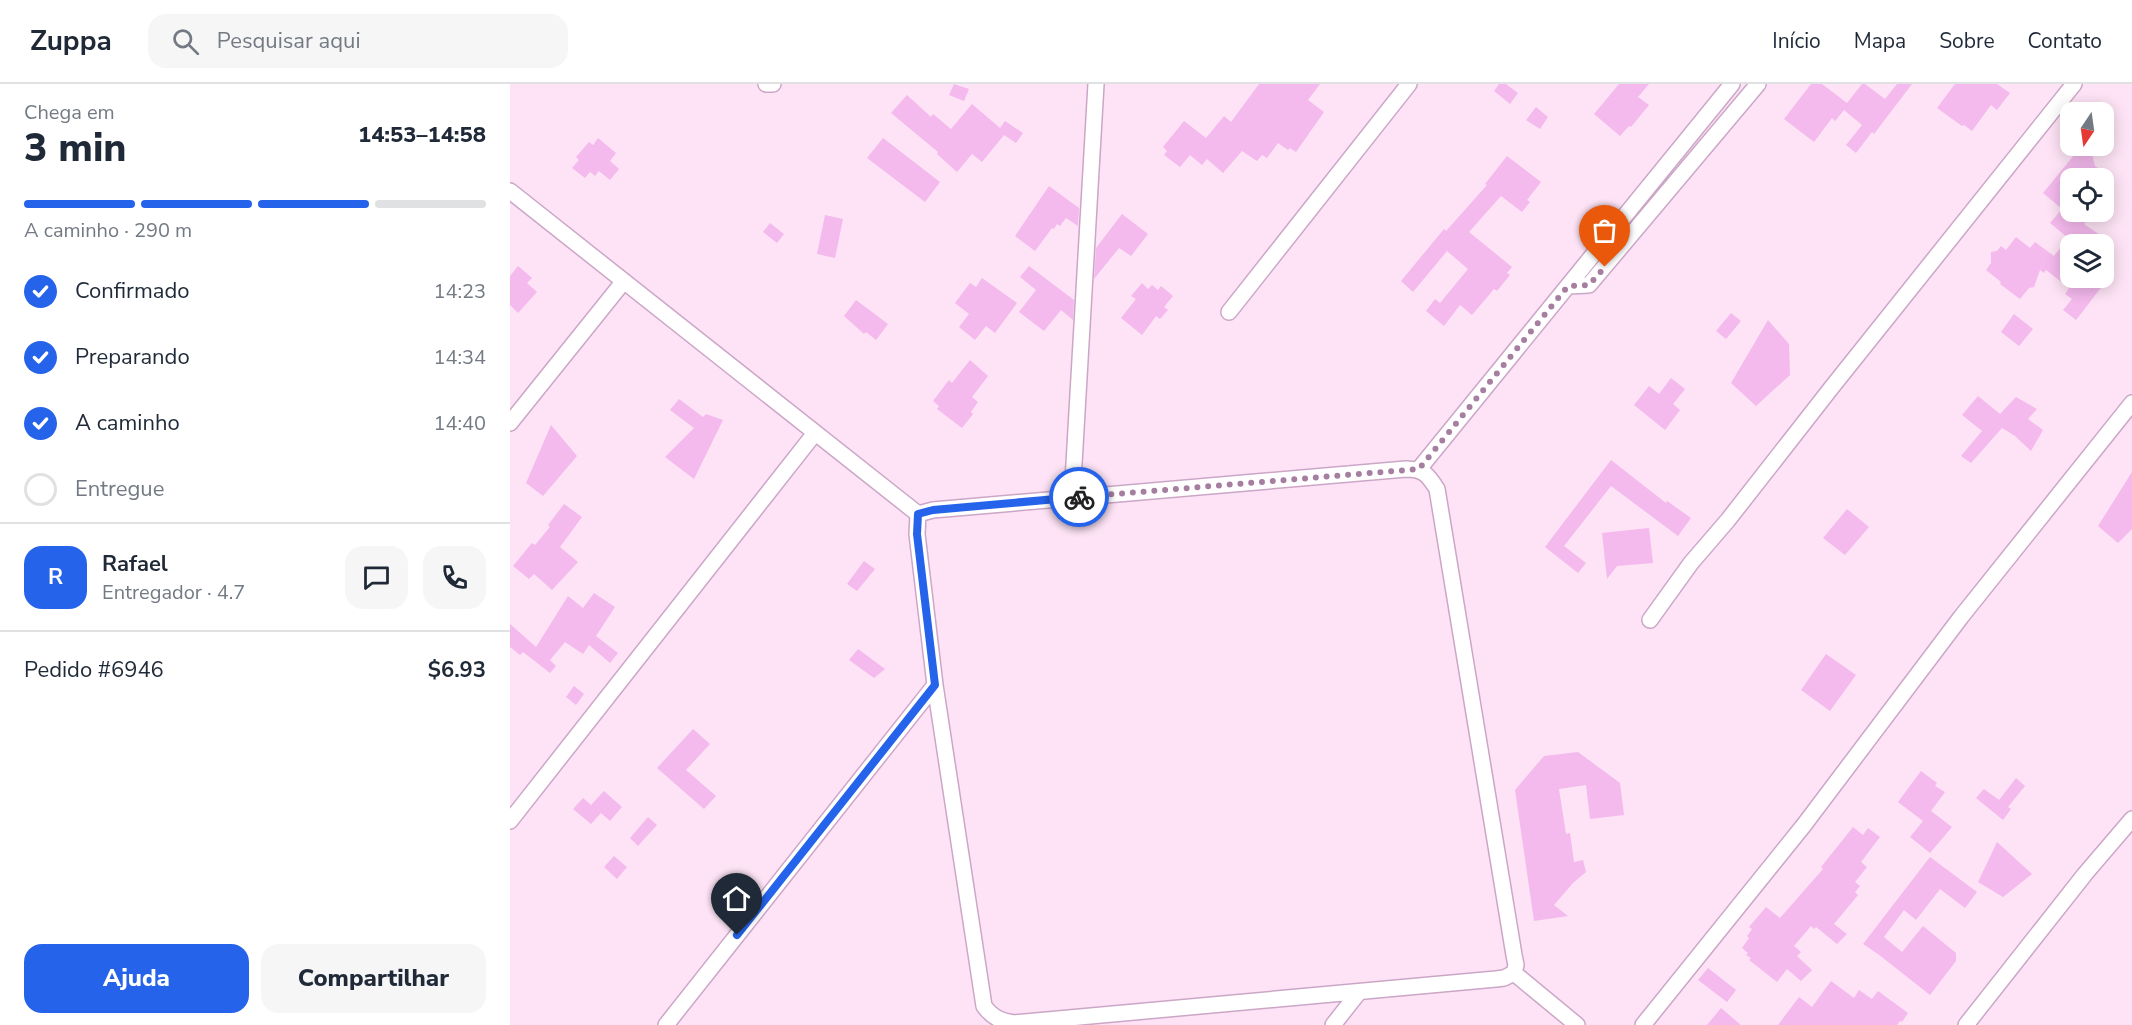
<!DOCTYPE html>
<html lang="pt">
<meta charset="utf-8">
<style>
:root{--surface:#fff;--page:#f6f6f7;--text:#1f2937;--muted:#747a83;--line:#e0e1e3;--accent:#2563eb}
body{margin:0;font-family:"Nunito Sans",sans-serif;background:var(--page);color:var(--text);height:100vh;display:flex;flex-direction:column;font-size:22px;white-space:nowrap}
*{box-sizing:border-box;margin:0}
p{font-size:20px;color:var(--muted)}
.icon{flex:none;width:33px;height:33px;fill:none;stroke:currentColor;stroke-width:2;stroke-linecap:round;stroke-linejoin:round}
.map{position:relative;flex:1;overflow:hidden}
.details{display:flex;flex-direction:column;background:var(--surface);width:510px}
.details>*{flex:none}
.needle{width:39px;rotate:193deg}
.controls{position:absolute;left:1550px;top:18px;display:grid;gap:12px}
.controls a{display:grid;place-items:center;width:54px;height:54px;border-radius:12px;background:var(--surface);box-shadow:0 3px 15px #0003;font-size:30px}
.pin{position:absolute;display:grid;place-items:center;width:51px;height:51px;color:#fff;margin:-62px -26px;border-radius:50% 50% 50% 0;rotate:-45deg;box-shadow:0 0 6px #0007}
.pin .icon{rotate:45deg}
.courier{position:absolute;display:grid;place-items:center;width:60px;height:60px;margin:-30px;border:4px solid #2563eb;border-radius:50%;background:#fff;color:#222;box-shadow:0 2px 8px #0007}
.headline em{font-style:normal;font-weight:800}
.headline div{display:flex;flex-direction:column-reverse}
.headline{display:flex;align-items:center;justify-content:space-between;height:102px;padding:0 24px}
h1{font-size:39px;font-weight:800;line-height:45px}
.bar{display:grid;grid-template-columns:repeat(4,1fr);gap:9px 6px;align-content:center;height:72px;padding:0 24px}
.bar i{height:8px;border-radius:4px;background:var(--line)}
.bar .current{background:var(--accent)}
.bar p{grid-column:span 4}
.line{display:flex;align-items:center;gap:15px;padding:0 24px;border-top:2px solid var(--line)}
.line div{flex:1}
.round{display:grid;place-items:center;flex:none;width:63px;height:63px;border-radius:18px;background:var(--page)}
ol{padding:0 24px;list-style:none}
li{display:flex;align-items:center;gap:18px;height:66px}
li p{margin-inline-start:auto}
li .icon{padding:6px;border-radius:50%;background:var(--accent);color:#fff;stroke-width:4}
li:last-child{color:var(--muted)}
li i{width:33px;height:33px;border:3px solid var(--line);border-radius:50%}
.primary-button{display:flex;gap:12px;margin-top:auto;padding:12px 24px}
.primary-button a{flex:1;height:69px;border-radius:18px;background:var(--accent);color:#fff;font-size:24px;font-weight:800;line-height:69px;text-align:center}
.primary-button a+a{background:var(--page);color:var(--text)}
header{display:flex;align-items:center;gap:36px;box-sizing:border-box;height:84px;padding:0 30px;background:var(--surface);border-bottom:2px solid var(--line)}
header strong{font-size:28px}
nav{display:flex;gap:33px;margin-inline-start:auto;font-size:21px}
.search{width:420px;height:54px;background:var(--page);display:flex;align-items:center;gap:15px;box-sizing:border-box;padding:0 21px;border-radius:18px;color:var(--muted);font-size:22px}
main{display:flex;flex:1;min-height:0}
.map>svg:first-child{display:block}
.building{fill:#f4b9ed}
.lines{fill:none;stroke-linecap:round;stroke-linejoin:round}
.minor-casing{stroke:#cca6c7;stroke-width:18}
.minor{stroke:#fff;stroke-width:15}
.done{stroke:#a57ea0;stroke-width:6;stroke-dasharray:0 10.8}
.route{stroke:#2563eb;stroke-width:8}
</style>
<header>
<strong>Zuppa</strong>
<div class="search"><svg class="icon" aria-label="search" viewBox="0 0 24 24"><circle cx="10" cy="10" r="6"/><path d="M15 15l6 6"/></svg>Pesquisar aqui</div>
<nav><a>Início</a><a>Mapa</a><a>Sobre</a><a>Contato</a></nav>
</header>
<main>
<section class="details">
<div class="headline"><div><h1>3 min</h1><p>Chega em</p></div><em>14:53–14:58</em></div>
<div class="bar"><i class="current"></i><i class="current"></i><i class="current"></i><i></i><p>A caminho · 290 m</p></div>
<ol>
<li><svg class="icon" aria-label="check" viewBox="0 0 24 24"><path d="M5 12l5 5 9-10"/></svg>Confirmado<p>14:23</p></li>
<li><svg class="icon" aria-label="check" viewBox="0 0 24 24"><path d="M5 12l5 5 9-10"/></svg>Preparando<p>14:34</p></li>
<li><svg class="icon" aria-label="check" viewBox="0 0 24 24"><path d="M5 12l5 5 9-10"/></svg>A caminho<p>14:40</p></li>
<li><i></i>Entregue</li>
</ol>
<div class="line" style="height:108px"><b class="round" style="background:var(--accent);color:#fff">R</b><div><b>Rafael</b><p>Entregador · 4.7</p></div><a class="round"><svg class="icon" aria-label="chat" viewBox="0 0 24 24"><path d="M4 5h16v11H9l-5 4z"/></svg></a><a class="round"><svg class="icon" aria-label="phone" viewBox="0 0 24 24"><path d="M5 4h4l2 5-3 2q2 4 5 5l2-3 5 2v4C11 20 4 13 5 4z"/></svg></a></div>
<div class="line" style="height:78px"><div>Pedido #6946</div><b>$6.93</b></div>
<div class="primary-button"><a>Ajuda</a><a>Compartilhar</a></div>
</section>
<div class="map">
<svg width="1622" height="941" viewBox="0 0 1622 941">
<rect width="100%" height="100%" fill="#fde3f5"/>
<path class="building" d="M444,0L459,5L454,17L439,11Z
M749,0H810L798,16L814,28L786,68L780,64L778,66L768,59L757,74L752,71L747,77L732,67L713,89L697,75L692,81L680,71L670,83L654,71L657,67L653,63L674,37L696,54L714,32L721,38Z
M989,0H996L1008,9L1000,20L984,7Z
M1109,0H1139L1128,13L1139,21L1121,43L1119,42L1110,52L1084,30Z
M1301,0H1312L1337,19L1352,0H1355L1375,15L1387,0H1402L1364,50L1362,48L1346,69L1336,61L1352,41L1334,26L1325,37L1322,34L1304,58L1274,35Z
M1445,0H1487L1500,9L1487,26L1481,21L1462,47L1454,41L1452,42L1427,24Z
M397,11L421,33L423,30L441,45L462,20L490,44L495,37L513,49L506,59L494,51L472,78L462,70L447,88L427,70L428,68L381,29Z
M1026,23L1038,33L1030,45L1016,36Z
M88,54L106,69L100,77L109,85L100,96L89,87L85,92L80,88L75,94L62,84L69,76L66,73L79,58L83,61Z
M373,54L430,98L415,118L357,74Z
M1574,66L1582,70L1585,82L1591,86L1584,94H1560V128H1584L1574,140L1603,160H1560V194H1584L1593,201L1566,236L1553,226L1562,215L1555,210L1559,204L1536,186L1534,189L1530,186L1524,203L1519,204L1510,215L1490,200L1491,198L1476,186L1481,179V168L1487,167L1491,162L1496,166L1506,153L1520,164L1525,158L1544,172L1558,154L1540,139L1552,125L1533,109L1565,70L1567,71Z
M997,72L1031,98L1017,116L1020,118L1012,128L991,112L959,148L1002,183L997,189L1000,191L987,207L984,205L962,231L950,221L934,242L916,227L925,215L930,219L958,185L937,167L903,208L891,197L934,145L936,147L977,101L975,100Z
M539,102L569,124L568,142L556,134L550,142L547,140L544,145L542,144L525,167L505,152Z
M612,130L638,150L621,172L609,164L584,195L586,164Z
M315,131L333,135L325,174L307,170Z
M260,139L274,150L267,159L253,148Z
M8,182L22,194L17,199L27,208L8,229L0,221V192Z
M519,182L564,216L563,236L551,226L534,247L509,228L526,206L510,193Z
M472,194L507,219L485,249L476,242L465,256L449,243L459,230L445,219L460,199L466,203Z
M632,199L638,205L642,201L648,206L651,202L663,212L654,223L658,226L650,235L646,232L632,251L611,234L626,215L621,212Z
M346,216L378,240L366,256L356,248L354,250L334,232Z
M1221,229L1231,237L1216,255L1206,247Z
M1504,230L1523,245L1509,262L1491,248Z
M1258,236L1279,260L1280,291L1246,322L1221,299Z
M460,276L478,292L462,313L468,318L461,328L463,330L452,344L427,325L429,322L423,317L439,296L442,299Z
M1161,294L1175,305L1163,320L1170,326L1155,346L1124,321L1139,302L1149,310Z
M1468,312L1490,330L1506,313L1527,325L1518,335L1533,346L1521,367L1505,352L1492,344L1461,379L1451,372L1472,347L1452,331Z
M169,315L193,333L196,330L213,336L184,395L155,373L184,344L160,326Z
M41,341L67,372L33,412L16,399Z
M1101,376L1156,419L1157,417L1181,434L1168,452L1101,402L1054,462L1076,479L1068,489L1035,463Z
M1622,388V445L1608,459L1588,442Z
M54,420L72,433L50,463L68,478L42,506L24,490L19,495L3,482L22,459L25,461L40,443L38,441Z
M1337,425L1359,443L1335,471L1313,454Z
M1139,444L1143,479L1107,482L1097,495L1092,449Z
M354,477L365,485L347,507L337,500Z
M84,509L105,523L86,552L108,569L100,579L79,561L73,570L55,558L40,576L46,582L40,589L13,568L10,571L0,563V540L26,563L58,512L73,524Z
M348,565L375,585L364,594L339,576Z
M1316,570L1346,591L1320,627L1291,606Z
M64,602L74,610L66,621L56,613Z
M183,645L200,660L176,686L206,712L194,725L147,684Z
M1068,668L1110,699L1114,731L1080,735L1076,701L1049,705L1056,750L1060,749L1064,778L1073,776L1076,788L1063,799L1044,821L1058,832L1024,837L1005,706L1034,672Z
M1411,687L1427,699L1425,702L1435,708L1421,727L1442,743L1420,769L1400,753L1413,737L1388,718Z
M1506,694L1515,702L1498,723L1501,725L1493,736L1466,714L1474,705L1489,716Z
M94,707L112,723L100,737L91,729L81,740L63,725L73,714L81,721Z
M138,733L147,741L128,762L120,754Z
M1343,743L1353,751L1358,744L1370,753L1351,778L1357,783L1345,798L1350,802L1345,808L1348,811L1324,840L1337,850L1327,860L1306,843L1304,845L1301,842L1284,862L1291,868L1287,872L1302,886L1291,897L1277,885L1267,898L1239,876L1241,874L1236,871L1238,869L1232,864L1239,854L1237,852L1242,845L1239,843L1256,823L1270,834L1313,785L1311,783Z
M1487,758L1522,790L1493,813L1468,798Z
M104,772L117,783L107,795L94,783Z
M1420,773L1467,808L1455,824L1430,805L1406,836L1394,826L1374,853L1392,868L1413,842L1446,869V877L1420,911L1368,870L1353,860Z
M1198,884L1226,906L1217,918L1188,896Z
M1321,897L1344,914L1349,906L1362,915L1368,907L1398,929L1392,938L1390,937L1387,941H1268L1289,913L1302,923Z
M1211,924L1231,941H1197Z"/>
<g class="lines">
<g class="minor-casing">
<path id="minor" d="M256,0H263
M0,107L408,430
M1058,202L1079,201L1248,0
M719,228L899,0
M0,339L114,197
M896,385C914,385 918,391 927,405L1004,871L1006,881L1004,889L994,894L986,895L504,939C490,937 482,933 474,922L425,601L407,450L408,430L423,426Z
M909,385L1222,0
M562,414L586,0
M1140,536L1181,479L1218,436L1322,303L1564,0
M0,737L305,349
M1004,889L1067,941
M156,941L425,601
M823,941L849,908
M1133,941L1294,741L1451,533L1622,319
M1456,941L1575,790L1622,735"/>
</g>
<use href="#minor" class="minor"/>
</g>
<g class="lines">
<path class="done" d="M569,413L909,385L1058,202L1079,201L1095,183"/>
<path class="route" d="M227,851L425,601L407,450L408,430L423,426L569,413"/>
</g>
</svg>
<div class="controls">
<a><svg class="needle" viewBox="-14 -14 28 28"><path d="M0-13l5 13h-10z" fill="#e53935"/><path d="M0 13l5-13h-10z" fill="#747a83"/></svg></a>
<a><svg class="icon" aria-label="locate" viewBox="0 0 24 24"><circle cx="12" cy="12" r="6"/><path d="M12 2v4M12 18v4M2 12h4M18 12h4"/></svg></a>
<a><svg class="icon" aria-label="layers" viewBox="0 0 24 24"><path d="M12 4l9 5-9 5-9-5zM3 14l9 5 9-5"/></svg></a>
</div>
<div class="pin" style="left:1095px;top:183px;background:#ea580c"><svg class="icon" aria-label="bag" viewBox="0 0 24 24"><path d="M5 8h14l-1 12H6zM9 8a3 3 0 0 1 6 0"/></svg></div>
<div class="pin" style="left:227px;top:851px;background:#1f2937"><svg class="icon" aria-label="home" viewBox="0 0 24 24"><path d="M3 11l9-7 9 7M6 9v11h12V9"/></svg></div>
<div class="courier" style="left:569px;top:413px"><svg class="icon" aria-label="bike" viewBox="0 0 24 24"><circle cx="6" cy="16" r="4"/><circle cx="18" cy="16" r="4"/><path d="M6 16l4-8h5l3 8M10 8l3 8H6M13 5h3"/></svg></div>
</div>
</main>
